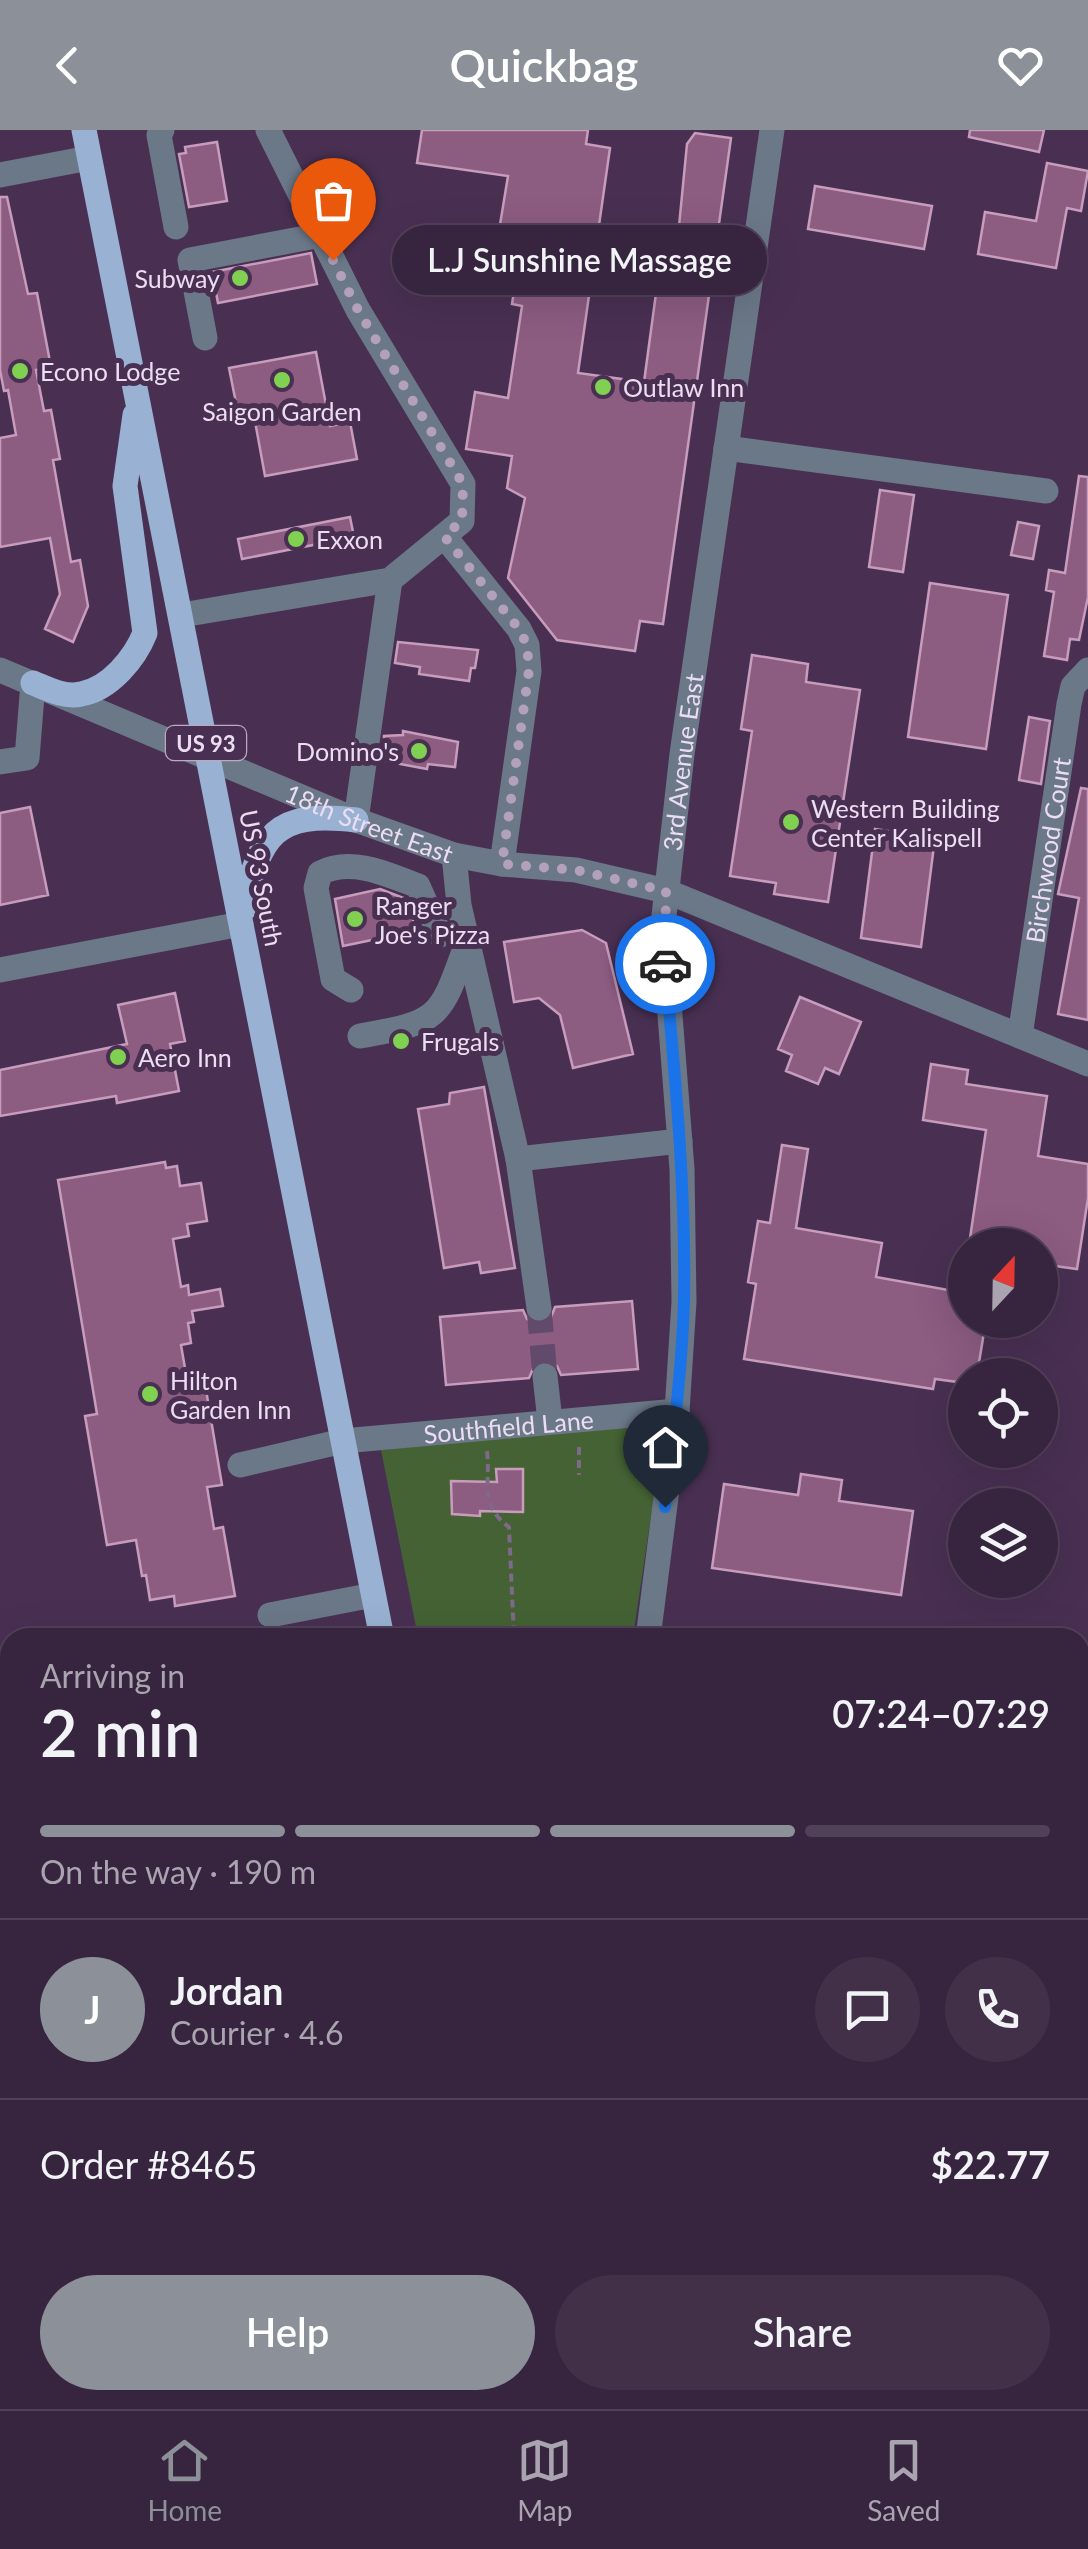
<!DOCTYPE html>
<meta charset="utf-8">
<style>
:root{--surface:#37243e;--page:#423049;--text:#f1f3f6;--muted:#aaa4b0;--line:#514158;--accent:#8c9099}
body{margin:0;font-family:Lato,sans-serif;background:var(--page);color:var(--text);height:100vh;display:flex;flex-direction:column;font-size:38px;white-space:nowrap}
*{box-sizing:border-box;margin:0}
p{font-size:32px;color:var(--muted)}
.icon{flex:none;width:55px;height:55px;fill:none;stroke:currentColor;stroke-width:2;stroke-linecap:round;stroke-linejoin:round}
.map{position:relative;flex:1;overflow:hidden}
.details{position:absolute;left:0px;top:1498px;width:1090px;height:782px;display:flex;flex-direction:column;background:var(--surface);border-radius:30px 30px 0 0;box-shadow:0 10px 40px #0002,0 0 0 2px var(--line)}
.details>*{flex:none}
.needle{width:65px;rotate:22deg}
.tools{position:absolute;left:948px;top:1098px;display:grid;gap:20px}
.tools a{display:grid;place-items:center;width:110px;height:110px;border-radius:50%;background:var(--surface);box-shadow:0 10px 40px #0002,0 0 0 2px var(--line);font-size:50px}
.pin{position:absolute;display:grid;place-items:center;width:85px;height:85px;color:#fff;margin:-102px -42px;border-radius:50% 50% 50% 0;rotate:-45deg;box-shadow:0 0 10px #0007}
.pin .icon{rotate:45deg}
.courier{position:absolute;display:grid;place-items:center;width:100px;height:100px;margin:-50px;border:8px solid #1a73e8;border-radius:50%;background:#fff;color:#222;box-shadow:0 2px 12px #0007}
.bubble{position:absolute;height:70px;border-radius:35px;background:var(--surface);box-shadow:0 10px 40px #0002,0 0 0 2px var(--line);font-size:32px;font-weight:600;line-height:70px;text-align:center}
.headline em{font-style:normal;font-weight:600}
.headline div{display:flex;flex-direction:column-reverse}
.headline{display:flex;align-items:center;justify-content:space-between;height:170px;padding:0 40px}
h1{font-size:65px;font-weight:600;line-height:75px}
.bar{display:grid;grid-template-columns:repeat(4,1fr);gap:15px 10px;align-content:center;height:120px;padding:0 40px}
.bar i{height:12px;border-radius:8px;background:var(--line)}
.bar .active{background:var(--accent)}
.bar p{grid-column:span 4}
.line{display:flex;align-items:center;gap:25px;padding:0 40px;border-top:2px solid var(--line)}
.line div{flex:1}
.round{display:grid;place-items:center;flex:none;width:105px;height:105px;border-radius:52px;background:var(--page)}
.button{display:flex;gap:20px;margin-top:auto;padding:20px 40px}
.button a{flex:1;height:115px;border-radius:60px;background:var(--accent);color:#fff;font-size:40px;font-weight:600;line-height:115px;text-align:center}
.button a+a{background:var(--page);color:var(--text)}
header{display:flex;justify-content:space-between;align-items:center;height:130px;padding:0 40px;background:var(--accent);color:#fff;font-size:45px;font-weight:600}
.tabs{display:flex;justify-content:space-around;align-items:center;height:140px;border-top:2px solid var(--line);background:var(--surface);font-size:28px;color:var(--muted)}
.tabs a{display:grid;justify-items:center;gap:5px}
.tabs .active{color:var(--accent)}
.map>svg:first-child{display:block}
.green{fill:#446234}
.building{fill:#8c5c81;stroke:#c79cbc;stroke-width:2.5}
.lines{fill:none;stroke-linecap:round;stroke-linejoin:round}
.minor-tunnel{stroke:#614a6b;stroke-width:25;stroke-dasharray:25 12;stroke-linecap:butt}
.path{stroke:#7f6988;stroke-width:4;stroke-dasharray:8 5;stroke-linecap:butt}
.minor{stroke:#6b7888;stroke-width:25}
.major{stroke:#99b2d3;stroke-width:25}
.done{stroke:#b3a0ba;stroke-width:10;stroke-dasharray:0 18}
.route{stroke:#1a73e8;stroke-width:12}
.poi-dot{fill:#80d051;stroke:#493053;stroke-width:4}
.labels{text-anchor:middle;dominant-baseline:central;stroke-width:10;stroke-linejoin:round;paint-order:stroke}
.shield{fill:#493053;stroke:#bba9c2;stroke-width:2.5}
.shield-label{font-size:22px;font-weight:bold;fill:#ecddf2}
.poi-label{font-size:25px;fill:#ecddf2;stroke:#493053;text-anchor:start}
.street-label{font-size:25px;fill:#ecddf2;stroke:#493053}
</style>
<header><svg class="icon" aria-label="back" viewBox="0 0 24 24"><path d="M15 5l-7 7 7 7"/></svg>Quickbag<svg class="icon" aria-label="heart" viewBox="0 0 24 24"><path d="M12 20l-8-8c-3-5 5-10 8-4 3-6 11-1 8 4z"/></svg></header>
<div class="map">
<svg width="1088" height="2279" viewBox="0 0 1088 2279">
<rect width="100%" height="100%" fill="#493053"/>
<path class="green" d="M665,1291L633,1507H418L381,1320Z"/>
<path class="building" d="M422,0H588L586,14L610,18L578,243L644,252L657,156L673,158L687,14L695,3L731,8L663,494L640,491L635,521L557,510L508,448L525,368L507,358L512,326L466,319L475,262L508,268L522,176L512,174L519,129L495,125L508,46L417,33Z
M970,0H1044L1039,22L969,7Z
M217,12L227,71L189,77L179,24L186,23L185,17Z
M1047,33L1088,41L1081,81L1067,78L1056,138L978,124L985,82L1036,91Z
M815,56L932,76L924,119L808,99Z
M0,67H7L28,164L37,163L51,237L36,240L44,281L51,280L60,329L53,330L71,432L80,430L88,476L73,512L45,499L60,464L50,408L0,417V308L16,305L8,260L4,261L0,240Z
M311,123L317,154L218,173L212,142Z
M316,222L330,296L350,292L357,329L265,346L252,275L237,278L229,238Z
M1079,346L1088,347V467L1079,510L1070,509L1067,530L1044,526L1054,462L1046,460L1049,440L1065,443Z
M880,360L914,365L903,442L869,437Z
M350,387L354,407L242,429L238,409Z
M1018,392L1039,396L1033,429L1011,425Z
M930,453L1008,465L986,619L908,607Z
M398,512L478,520L475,538H471L469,551L419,544L420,537L395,533Z
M752,525L808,534L806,552L860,560L828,772L774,764L776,753L730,746L752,601L741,599Z
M1029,587L1050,591L1041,654L1019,650Z
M403,601L458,612L455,637L428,634L427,639L384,631V606L403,605Z
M1081,658L1088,659V890L1058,884L1079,768L1058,764Z
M30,677L48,765L0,775V683Z
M875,699L935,708L921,817L861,808Z
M380,759L406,769L415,796L410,797L411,802L343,816L335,769Z
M582,800L606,813L633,924L573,938L560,885L539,868L514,872L504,812Z
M175,863L185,911L170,914L179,961L117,973L116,966L0,986V940L127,914L118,875Z
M800,867L861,892L839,944L825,938L818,954L786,941L792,925L778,919Z
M931,934L968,940L966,954L1047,966L1038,1026L1088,1034V1068L1077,1139L1040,1134V1115H969L986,1000L923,990Z
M484,957L515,1138L481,1143L479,1132L444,1138L418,979L449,974L450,963Z
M782,1015L808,1019L796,1098L882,1113L876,1147L965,1163V1190H986L977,1245H965V1253L935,1249L933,1259L744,1229L756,1154L748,1152L758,1091L770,1093Z
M165,1032L166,1038L177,1036L180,1056L201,1053L207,1091L187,1094L189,1106L173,1109L181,1157L188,1155L189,1165L220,1159L223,1176L192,1181L194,1192L188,1193L191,1213L181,1215L186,1244L203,1242L222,1355L207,1357L214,1399L223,1397L235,1466L175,1476L174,1466L150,1470L146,1445L142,1446L136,1410L107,1415L85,1286L97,1284L58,1050Z
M632,1171L638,1239L561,1245L557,1236L544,1230L535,1234L529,1248L446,1255L440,1187L523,1180L527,1189L540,1194L550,1190L555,1177Z
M496,1339H523V1382L480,1381V1386L452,1384L451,1351L497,1352Z
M801,1344L842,1350L839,1371L913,1381L901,1465L712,1438L724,1354L798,1365Z"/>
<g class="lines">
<path class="minor-tunnel" d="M539,1178L545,1246"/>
<path class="path" d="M579,1317V1345
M487,1321C491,1354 478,1374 509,1397L514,1508"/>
<g class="minor">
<path d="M162,0L159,5L176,97"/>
<path d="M0,45L89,28"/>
<path d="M205,208L190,130L321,105"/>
<path d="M726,318L1046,361"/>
<path d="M444,406L519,499L527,515L529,541L502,734"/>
<path d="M182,485L390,450L462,391L463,354L358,180L268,0"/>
<path id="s1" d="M0,540L356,690L454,725L502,734L576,740L666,761L1088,934"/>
<path d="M0,632L27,628L33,553"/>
<path d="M356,690L390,450"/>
<path d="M454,725L459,775L518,1029L539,1178"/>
<path d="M0,840L241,794"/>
<path d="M351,860L333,849L316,758L320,743C351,727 387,744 418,756L440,805"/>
<path d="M360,906C441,892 440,888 467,813"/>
<path id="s2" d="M1020,906L1069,574L1073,556L1088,540"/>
<path d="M518,1029L680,1011"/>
<path d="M545,1246L550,1291"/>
<path id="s3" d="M240,1335L343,1311L677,1281"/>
<path d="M270,1485L373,1465"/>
<path id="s4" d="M648,1508L677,1281L684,1172L682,1039L663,795L682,624L772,0"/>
<path d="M0,1614L10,1612"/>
<path d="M1080,1861H1088"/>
<path d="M0,1870L10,1868"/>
<path d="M300,2270L301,2279"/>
</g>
<path class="major" d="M84,0L382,1508
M33,553C48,559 65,568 81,564C110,559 135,528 145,503L125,356L135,285
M244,779C259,705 275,680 356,690
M530,2270L532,2279"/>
</g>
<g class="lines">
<path class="done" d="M333,130L358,180L463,354L462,391L444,406L519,499L527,515L529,540L502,734L576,740L666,761L665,834"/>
<path class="route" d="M665,834C675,946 686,1058 684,1171C682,1240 673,1308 665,1377"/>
</g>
<g class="poi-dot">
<circle cx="240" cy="148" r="10"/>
<circle cx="20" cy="241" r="10"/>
<circle cx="282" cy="250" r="10"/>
<circle cx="603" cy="257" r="10"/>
<circle cx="296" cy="409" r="10"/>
<circle cx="419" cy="621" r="10"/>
<circle cx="791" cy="692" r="10"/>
<circle cx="355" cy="789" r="10"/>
<circle cx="401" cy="911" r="10"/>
<circle cx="118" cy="927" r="10"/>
<circle cx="150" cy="1264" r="10"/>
</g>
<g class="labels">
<rect class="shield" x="166" y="596" width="80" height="34" rx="8"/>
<g class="shield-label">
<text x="206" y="613">US 93</text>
</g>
<g class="poi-label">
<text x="220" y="148" text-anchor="end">Subway</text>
<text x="40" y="241">Econo Lodge</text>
<text x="623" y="257">Outlaw Inn</text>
<text x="282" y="281" text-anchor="middle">Saigon Garden</text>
<text x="316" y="409">Exxon</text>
<text x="399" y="621" text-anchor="end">Domino's</text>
<text x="811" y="678">Western Building<tspan x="811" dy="29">Center Kalispell</tspan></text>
<text x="375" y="775">Ranger<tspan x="375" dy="29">Joe's Pizza</tspan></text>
<text x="421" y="911">Frugals</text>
<text x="138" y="927">Aero Inn</text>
<text x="170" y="1250">Hilton<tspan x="170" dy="29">Garden Inn</tspan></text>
</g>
<g class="street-label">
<text stroke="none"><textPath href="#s4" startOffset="880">3rd Avenue East</textPath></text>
<text stroke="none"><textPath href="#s1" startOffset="400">18th Street East</textPath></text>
<text stroke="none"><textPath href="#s2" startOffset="188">Birchwood Court</textPath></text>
<text transform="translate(262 748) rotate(79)">US 93 South</text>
<text stroke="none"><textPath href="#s3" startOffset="272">Southfield Lane</textPath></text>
</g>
</g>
</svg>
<div class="tools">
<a><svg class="needle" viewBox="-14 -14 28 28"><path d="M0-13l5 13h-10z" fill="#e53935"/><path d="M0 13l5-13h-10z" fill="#aaa4b0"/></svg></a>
<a><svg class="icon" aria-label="locate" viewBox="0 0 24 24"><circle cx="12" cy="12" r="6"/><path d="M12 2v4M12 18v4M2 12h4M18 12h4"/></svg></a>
<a><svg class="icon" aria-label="layers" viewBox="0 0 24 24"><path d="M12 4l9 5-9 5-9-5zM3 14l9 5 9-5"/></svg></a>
</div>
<div class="pin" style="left:333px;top:130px;background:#ea580c"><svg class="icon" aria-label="bag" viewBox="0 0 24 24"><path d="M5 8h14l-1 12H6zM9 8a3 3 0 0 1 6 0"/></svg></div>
<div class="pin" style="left:665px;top:1377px;background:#1f2937"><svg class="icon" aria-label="home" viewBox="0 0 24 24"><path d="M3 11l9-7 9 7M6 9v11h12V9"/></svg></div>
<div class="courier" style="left:665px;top:834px"><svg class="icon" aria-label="car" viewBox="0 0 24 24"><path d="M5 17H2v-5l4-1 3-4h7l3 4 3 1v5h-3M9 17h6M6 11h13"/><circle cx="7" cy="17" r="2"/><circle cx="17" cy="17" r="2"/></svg></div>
<div class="bubble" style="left:392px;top:95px;width:375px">L.J Sunshine Massage</div>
<section class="details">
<div class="headline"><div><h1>2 min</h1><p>Arriving in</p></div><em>07:24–07:29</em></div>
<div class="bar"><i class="active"></i><i class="active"></i><i class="active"></i><i></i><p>On the way · 190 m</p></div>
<div class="line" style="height:180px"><b class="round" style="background:var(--accent);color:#fff">J</b><div><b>Jordan</b><p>Courier · 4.6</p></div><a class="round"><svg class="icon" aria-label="chat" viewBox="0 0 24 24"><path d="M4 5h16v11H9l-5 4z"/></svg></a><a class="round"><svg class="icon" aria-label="phone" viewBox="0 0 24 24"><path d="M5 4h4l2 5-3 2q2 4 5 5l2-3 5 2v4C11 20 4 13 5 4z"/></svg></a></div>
<div class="line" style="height:130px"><div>Order #8465</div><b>$22.77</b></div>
<div class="button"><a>Help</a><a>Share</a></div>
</section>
</div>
<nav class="tabs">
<a class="active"><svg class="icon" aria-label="home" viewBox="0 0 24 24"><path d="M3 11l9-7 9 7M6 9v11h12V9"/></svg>Home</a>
<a><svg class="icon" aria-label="map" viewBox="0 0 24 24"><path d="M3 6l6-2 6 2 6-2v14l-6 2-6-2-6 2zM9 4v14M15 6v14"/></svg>Map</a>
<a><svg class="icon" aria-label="saved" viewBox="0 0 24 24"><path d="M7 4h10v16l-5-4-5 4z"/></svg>Saved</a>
</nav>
